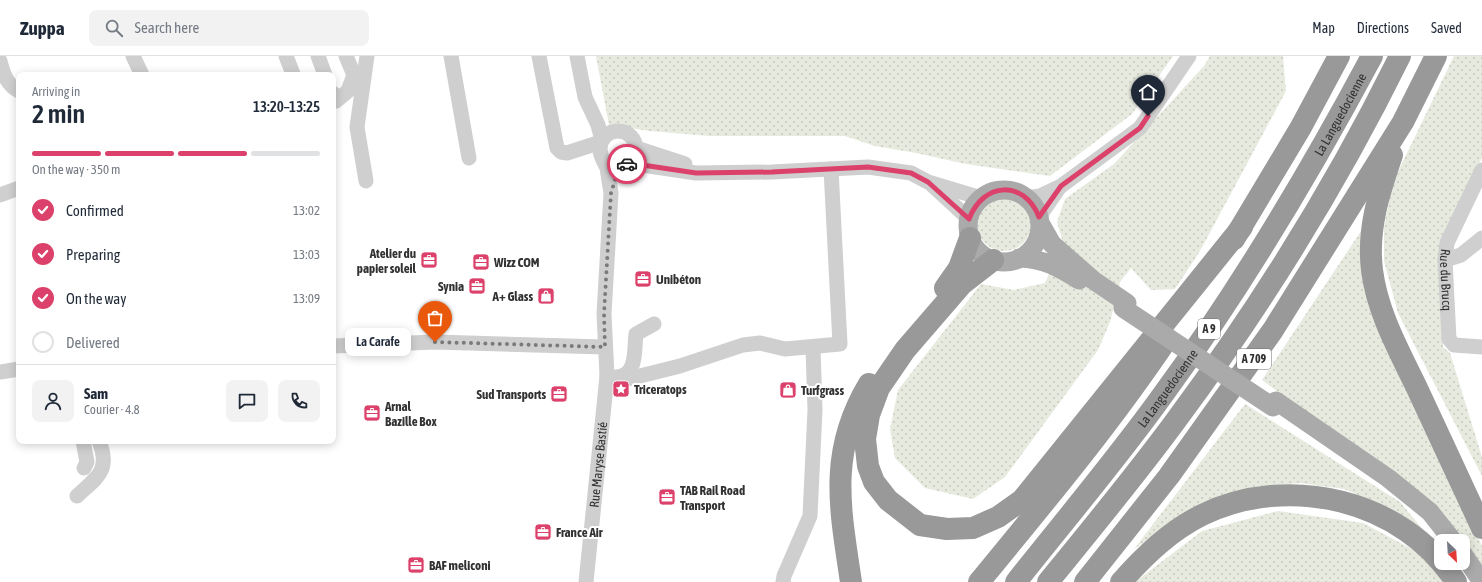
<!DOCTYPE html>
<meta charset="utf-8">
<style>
:root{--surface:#fff;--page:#f2f2f3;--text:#1f2937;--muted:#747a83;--line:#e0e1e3;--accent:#db416a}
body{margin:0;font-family:"Asap Condensed",sans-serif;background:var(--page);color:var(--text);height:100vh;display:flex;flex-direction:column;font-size:15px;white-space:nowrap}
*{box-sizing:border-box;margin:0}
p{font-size:13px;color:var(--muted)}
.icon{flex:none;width:22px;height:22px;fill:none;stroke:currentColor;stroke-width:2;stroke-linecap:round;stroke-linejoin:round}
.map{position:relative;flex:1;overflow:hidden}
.sheet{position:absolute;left:16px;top:16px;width:320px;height:372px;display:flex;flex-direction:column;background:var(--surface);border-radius:8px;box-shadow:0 2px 10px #0003}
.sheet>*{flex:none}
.needle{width:26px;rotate:155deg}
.controls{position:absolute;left:1434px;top:478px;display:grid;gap:8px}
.controls a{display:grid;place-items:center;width:36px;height:36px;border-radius:8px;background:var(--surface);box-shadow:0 2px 10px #0003;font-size:20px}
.pin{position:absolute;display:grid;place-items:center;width:34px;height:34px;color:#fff;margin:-41px -17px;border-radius:50% 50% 50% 0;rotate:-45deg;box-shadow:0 0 4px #0007}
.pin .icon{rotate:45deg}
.courier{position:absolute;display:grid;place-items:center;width:40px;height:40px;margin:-20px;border:3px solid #db416a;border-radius:50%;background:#fff;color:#222;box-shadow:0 1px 5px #0007}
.bubble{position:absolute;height:28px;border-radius:8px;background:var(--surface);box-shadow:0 2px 10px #0003;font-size:13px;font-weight:600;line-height:28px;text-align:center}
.summary em{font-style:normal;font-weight:600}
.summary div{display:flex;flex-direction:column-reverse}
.summary{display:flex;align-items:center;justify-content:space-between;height:68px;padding:0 16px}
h1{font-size:26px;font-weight:600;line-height:30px}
.bar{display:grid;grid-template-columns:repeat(4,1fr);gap:6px 4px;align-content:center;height:48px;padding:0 16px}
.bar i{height:5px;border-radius:3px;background:var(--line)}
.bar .active{background:var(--accent)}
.bar p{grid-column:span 4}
.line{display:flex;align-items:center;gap:10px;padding:0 16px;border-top:1px solid var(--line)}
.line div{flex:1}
.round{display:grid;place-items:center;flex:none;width:42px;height:42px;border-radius:8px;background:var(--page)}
ol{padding:0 16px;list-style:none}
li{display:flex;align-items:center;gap:12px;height:44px}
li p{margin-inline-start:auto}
li .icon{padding:4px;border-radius:50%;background:var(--accent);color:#fff;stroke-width:4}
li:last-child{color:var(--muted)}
li i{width:22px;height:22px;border:2px solid var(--line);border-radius:50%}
header{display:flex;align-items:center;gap:24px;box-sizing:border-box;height:56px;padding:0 20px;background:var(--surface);border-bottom:1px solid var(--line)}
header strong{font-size:19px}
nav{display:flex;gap:22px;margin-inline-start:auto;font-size:14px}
.search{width:280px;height:36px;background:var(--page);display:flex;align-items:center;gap:10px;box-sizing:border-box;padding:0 14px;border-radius:8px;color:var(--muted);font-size:15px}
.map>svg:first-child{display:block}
.grass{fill:url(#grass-dots)}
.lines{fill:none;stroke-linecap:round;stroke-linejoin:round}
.minor{stroke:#cfcfcf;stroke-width:15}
.major{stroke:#aaa;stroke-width:19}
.highway{stroke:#999;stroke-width:22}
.major-bridge{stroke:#aaa;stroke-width:19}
.done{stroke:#7a7a7a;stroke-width:4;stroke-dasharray:0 7.2}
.route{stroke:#db416a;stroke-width:5}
.labels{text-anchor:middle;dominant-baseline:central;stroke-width:4;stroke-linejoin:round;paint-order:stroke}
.shield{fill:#fff;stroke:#707070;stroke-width:1}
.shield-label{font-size:12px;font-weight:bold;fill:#323232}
.street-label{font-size:13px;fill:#323232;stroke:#fff}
.poi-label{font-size:13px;font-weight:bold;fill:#323232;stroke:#fff;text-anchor:start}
</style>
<header>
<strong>Zuppa</strong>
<div class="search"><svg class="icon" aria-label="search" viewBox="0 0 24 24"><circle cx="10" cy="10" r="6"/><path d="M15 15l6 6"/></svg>Search here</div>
<nav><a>Map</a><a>Directions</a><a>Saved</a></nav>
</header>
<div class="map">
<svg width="1482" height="526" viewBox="0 0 1482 526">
<defs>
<pattern id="grass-dots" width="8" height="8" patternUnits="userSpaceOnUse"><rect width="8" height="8" fill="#e7eade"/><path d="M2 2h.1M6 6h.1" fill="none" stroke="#c7c9bf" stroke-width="1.8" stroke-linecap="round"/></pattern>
</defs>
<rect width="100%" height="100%" fill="#fff"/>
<path class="grass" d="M596,0H1173L1132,58L1050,120L966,108L916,97L875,90L845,80H709L650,75L609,69Z
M1210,0H1283L1286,35L1200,195L1175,233L1151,234L1131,212L1120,226L1110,266L1098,294L1005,421L973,443L925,432L895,402L890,373L898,334L981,228L1014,234L1045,227L1063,186L1057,166L1065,143L1114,108L1204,10Z
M1454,0H1482V102L1461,143L1441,192L1443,291L1450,297L1482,401V420L1398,257L1384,205V171L1393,126Z
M977 168a27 27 0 1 1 54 0a27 27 0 1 1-54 0Z
M1365,169L1379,260L1482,490V514L1446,463L1262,324Z
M1245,348L1400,446L1429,481L1391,453L1344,433L1300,427L1256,431L1219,441L1167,470L1134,493Z
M1278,455L1363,467L1425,500L1443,526H1135L1202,475Z"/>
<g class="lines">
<g class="minor">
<path d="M133,0L142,19"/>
<path d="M286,0L293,18"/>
<path d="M318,0L325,19"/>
<path d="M451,0L469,102"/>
<path d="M539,0L557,92L561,96L567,97L601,86"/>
<path d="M577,0L585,41L598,69L602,84"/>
<path d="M0,5C3,17 7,29 19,35"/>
<path d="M333,37L336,45L348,35L354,19L346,0"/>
<circle cx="618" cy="93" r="18"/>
<path d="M636,92L685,108"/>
<path d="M629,107L696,117L772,116L868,111L911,117L928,126L981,142"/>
<path id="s1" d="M1482,114L1447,187L1445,204L1449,283L1454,289L1482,291"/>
<path d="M366,125L357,71L367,0"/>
<path d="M932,129L969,163"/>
<path d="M0,139L19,132"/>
<path d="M1027,142L1040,140L1061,130L1140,72L1189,0"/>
<path d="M1039,161L1059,132"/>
<path d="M1445,204L1461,199L1482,182"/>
<path d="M333,290L435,286L605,291"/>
<path d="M0,316L19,313"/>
<path d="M607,320L618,325L632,322L680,310L743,289L760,287L785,293L840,288L831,113"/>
<path d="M616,321C638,321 634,292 636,278L654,268"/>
<path d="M83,385L87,406L84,412"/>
<path d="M77,440C97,421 111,415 99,385"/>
<path id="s2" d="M586,526L607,320L604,258L611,137L607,112L603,104"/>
<path d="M783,526L784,520L810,460L815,354L813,291"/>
</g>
<path class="major" d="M968 170a36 36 0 1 1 72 0a36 36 0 1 1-72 0Z
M1040,167L1052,188L1093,224L1127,247
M1019,202C1045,203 1058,211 1079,224
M1276,345L1388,422L1430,456L1453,485
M1463,498L1482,526"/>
<g class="highway">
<path d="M1392,99C1379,137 1367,173 1372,214C1377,255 1398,293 1416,330C1438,377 1460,425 1482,472"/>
<path d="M1234,183L1301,71L1339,0"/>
<path d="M993,204L962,228L905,294L879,332L869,359L865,383L868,410L874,426L888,444L920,469L947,473L973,472L998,461L1022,444L1242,171"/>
<path d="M945,232L959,212L970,182"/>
<path d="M851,526C840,452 828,396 869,328"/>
<path d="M979,526C1044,447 1110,368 1167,283"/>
<path id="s3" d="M1016,526C1065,464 1116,404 1162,340C1241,232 1309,118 1372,0"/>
<path d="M1048,526C1092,472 1136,419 1177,363C1260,251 1338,126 1400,0"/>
<path d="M1085,526L1169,420L1273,274L1403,66L1436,0"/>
<path d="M1121,526C1145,499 1170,475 1202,459C1288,417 1403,443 1456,526"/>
</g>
<path class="major-bridge" d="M1123,252L1273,351"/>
</g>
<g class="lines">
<path class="done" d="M435,286L605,291L604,258L611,137L619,111L627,108"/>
<path class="route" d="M627,108L629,107L696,117L772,116L868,111L911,117L928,126L969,163C983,126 1024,123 1039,161L1061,130L1140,72L1148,60"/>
</g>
<defs>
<g id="office-square" transform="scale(0.9)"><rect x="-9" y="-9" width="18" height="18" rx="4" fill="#db416a" stroke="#fff"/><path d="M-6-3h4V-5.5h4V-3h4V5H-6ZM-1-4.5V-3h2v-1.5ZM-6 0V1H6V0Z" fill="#fff"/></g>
<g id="shop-square" transform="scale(0.9)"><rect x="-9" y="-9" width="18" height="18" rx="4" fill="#db416a" stroke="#fff"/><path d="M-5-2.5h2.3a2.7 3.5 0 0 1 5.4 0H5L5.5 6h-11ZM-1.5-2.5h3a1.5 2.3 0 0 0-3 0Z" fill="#fff"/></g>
<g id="sight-square" transform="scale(0.9)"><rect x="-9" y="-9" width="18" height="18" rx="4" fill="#db416a" stroke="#fff"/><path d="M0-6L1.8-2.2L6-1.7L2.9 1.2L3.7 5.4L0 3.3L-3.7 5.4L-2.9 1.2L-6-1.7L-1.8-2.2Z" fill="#fff"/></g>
</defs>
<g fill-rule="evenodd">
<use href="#office-square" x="429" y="204"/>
<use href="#office-square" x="481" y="206"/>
<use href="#office-square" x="643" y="223"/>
<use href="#office-square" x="477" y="230"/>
<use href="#shop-square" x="546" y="240"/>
<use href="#sight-square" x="621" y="333"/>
<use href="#shop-square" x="788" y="334"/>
<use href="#office-square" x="559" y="338"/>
<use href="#office-square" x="372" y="357"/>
<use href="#office-square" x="667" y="441"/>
<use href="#office-square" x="543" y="476"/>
<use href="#office-square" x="416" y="509"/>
</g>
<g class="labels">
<g class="shield">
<rect x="1198" y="263" width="22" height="20" rx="3"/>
<rect x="1237" y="293" width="34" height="20" rx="3"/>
</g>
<g class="shield-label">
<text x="1209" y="273">A 9</text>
<text x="1254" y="303">A 709</text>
</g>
<g class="street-label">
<text stroke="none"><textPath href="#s3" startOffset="570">La Languedocienne</textPath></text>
<text stroke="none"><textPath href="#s1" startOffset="118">Rue du Brucq</textPath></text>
<text stroke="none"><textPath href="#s3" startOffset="246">La Languedocienne</textPath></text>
<text stroke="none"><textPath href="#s2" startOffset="118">Rue Maryse Bastié</textPath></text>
</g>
<g class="poi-label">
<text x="416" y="197" text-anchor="end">Atelier du<tspan x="416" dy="15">papier soleil</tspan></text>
<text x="494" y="206">Wizz COM</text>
<text x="656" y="223">Unibéton</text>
<text x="464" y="230" text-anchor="end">Synia</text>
<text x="533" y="240" text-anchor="end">A+ Glass</text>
<text x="634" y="333">Triceratops</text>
<text x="801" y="334">Turfgrass</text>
<text x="546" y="338" text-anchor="end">Sud Transports</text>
<text x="385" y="350">Arnal<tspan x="385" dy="15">Bazille Box</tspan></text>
<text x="680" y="434">TAB Rail Road<tspan x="680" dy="15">Transport</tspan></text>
<text x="556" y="476">France Air</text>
<text x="429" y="509">BAF meliconi</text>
</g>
</g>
</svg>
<div class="controls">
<a><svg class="needle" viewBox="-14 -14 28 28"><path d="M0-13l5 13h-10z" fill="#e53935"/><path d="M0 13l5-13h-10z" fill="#747a83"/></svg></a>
</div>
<div class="pin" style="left:435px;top:286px;background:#ea580c"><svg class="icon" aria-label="bag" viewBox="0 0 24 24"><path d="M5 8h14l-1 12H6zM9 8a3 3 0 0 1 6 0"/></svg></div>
<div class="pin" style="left:1148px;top:60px;background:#1f2937"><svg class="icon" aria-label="home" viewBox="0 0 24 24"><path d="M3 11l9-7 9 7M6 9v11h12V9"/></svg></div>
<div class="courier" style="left:627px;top:108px"><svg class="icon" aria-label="car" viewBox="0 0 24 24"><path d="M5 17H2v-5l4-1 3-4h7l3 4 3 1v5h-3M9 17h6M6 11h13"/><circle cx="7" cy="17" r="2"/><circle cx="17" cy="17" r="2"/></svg></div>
<div class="bubble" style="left:345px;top:272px;width:66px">La Carafe</div>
<section class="sheet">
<div class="summary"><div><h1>2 min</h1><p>Arriving in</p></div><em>13:20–13:25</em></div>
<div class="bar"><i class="active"></i><i class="active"></i><i class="active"></i><i></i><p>On the way · 350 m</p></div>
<ol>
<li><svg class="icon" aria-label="check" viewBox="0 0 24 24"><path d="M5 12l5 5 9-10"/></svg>Confirmed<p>13:02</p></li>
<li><svg class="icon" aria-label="check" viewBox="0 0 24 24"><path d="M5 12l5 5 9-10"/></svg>Preparing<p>13:03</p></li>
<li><svg class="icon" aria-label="check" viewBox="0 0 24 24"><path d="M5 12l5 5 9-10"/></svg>On the way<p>13:09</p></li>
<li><i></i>Delivered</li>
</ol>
<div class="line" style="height:72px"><a class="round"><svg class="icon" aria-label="person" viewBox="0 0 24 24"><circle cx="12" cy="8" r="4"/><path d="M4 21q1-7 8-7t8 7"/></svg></a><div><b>Sam</b><p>Courier · 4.8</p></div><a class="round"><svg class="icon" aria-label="chat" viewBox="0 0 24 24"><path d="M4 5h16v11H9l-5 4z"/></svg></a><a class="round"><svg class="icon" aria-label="phone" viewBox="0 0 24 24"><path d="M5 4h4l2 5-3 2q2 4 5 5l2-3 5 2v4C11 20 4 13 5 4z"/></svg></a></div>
</section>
</div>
